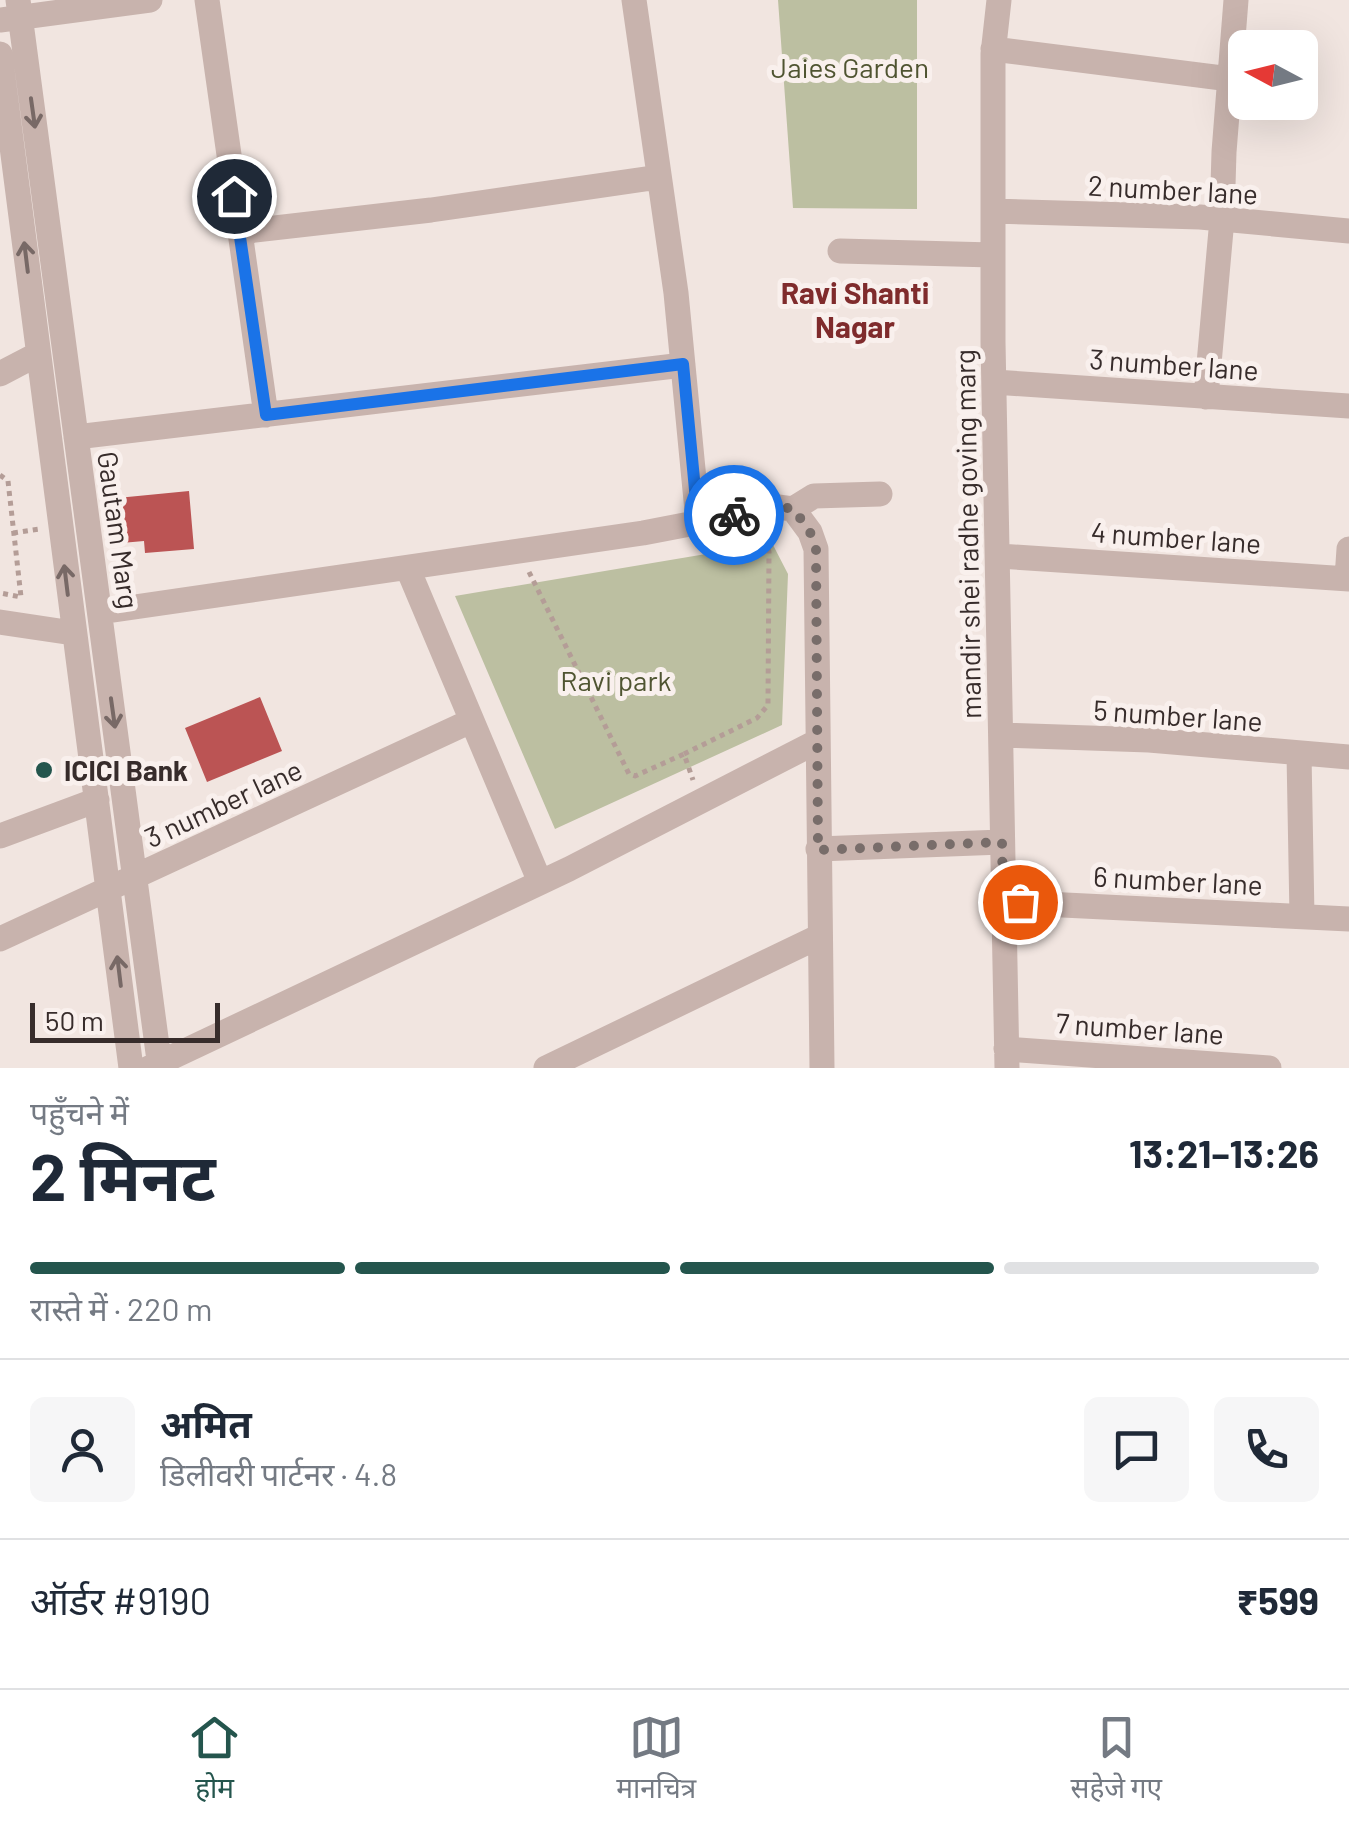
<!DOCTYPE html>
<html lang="hi">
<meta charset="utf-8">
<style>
:root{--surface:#fff;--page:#f6f6f7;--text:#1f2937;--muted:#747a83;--line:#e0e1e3;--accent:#24554d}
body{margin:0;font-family:Barlow,"Noto Sans Devanagari",sans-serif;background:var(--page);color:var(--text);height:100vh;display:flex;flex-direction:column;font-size:38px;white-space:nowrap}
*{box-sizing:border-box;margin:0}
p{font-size:32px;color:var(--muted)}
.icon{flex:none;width:55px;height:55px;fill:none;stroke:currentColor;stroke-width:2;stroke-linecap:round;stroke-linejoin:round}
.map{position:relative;height:1068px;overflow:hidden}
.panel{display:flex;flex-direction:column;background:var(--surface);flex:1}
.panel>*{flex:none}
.needle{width:65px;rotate:277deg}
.fabs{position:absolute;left:1228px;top:30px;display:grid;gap:20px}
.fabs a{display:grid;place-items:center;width:90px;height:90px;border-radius:15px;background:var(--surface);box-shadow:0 10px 40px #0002;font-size:50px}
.scale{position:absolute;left:30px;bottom:25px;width:190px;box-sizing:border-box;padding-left:10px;border:5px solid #372c2b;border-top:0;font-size:28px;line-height:35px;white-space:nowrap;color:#372c2b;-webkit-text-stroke:8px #f9f0ed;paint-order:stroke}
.pin{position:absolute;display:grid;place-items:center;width:85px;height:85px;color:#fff;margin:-42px;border:5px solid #fff;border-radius:50%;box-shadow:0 2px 10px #0007}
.courier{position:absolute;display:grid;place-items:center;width:100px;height:100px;margin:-50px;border:8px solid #1a73e8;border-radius:50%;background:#fff;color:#222;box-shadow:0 2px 12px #0007}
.headline em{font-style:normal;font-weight:700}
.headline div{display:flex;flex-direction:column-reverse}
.headline{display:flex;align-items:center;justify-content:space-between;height:170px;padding:0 30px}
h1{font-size:65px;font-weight:700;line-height:75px}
.bar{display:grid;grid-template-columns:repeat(4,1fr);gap:15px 10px;align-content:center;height:120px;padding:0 30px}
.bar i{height:12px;border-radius:8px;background:var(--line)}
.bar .current{background:var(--accent)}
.bar p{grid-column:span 4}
.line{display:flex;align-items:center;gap:25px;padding:0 30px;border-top:2px solid var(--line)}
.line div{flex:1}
.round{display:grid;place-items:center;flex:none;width:105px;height:105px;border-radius:15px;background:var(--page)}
.tabs{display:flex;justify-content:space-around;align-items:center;height:140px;border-top:2px solid var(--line);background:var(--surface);font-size:28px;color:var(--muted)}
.tabs a{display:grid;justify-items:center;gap:5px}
.tabs .current{color:var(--accent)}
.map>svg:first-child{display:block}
.green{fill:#bcbfa1}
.building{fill:#bb5454}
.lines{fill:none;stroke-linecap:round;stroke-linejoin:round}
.path{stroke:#b49d97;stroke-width:5;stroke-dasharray:5 5;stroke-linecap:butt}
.minor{stroke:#c8b3ad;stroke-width:25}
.oneway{stroke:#786966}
.done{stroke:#786d6a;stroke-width:10;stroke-dasharray:0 18}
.route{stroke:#1a73e8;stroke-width:12}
.poi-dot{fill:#24554d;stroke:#f9f0ed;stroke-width:4}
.labels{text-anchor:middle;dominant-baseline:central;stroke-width:10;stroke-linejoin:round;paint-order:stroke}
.park-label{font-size:28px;fill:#4f5431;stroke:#f9f0ed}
.street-label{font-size:28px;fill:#372c2b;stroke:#f9f0ed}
.poi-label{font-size:28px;font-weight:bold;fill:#372c2b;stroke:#f9f0ed;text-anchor:start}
.neighbourhood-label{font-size:30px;font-weight:bold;fill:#7f2b2c;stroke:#f9f0ed}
</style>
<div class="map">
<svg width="1349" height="1068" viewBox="0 0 1349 1068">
<rect width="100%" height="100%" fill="#f1e5e0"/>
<path class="green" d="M778,0H917V209L793,208Z
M772,543L788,574L782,725L555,829L455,596Z"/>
<path class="building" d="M189,491L194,549L145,553L144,541L110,544L107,499Z
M260,697L282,751L207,782L185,728Z"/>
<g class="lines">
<path class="path" d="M0,475L8,481L21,597L0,593
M13,533L40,529
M529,572L629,774L635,776L684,754L693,780
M684,754L757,718L768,705L769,552L766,541L758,537"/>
<path class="minor" d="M18,0L160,1068
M207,0L266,415
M634,0L676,293L698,521
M999,0L993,54V342L1007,1068
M0,20L150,0
M993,49L1230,79
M0,54L131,1068
M993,211L1200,217L1349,231
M239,232L431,210L659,177
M840,251L993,255
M0,374L38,354
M994,382L1349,406
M1206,397L1222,219L1224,152L1236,0
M76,437L683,365
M793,509L814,496L880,494
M999,556L1349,579
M408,569L540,882
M1347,578L1349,549
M100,612L643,533L778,507L793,509L810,532L816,549L822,1068
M0,622L73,633
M1001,735L1149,740L1349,757
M1299,754L1302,916
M0,836L97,800
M818,849L1002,842
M1003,902L1349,919
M0,939L471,721
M1006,1049L1269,1068
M149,1068L569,869L816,742
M546,1068L820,936"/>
</g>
<defs><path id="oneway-shaft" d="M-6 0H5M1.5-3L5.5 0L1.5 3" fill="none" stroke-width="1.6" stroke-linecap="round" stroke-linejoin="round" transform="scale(2.5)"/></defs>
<g class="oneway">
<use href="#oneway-shaft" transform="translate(33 113) rotate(82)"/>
<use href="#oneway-shaft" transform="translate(26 257) rotate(-97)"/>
<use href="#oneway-shaft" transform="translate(66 580) rotate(-97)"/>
<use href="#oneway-shaft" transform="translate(113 713) rotate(82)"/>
<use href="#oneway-shaft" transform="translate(119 971) rotate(-97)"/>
</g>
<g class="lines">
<path class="done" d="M734,515L778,508H793L810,532L816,549L818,850L1002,842L1003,902H1020"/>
<path class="route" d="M234,196L266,415L683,364L698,521L734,515"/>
</g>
<circle class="poi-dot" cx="44" cy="770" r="10"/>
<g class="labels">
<g class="park-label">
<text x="850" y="67">Jaies Garden</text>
<text x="616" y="680">Ravi park</text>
</g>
<g class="street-label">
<text transform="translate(1173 189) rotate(3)">2 number lane</text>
<text transform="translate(1174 364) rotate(4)">3 number lane</text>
<text transform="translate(119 530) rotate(82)">Gautam Marg</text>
<text transform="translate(967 534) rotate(-91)">mandir shei radhe goving marg</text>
<text transform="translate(1176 537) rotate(4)">4 number lane</text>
<text transform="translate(1178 715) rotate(4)">5 number lane</text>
<text transform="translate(223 803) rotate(-25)">3 number lane</text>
<text transform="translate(1178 880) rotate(3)">6 number lane</text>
<text transform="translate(1140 1028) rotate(4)">7 number lane</text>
</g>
<g class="poi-label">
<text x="64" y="770">ICICI Bank</text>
</g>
<g class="neighbourhood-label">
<text x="855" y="292">Ravi Shanti<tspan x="855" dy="34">Nagar</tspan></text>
</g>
</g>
</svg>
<div class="fabs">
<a><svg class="needle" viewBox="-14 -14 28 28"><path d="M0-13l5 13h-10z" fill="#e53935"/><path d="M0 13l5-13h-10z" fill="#747a83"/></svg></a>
</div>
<div class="scale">50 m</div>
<div class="pin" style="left:1020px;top:902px;background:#ea580c"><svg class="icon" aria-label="bag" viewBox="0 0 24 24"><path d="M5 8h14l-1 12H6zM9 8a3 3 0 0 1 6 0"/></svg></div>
<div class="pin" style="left:234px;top:196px;background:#1f2937"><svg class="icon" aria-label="home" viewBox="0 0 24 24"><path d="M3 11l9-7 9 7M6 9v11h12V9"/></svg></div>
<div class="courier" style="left:734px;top:515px"><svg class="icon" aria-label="bike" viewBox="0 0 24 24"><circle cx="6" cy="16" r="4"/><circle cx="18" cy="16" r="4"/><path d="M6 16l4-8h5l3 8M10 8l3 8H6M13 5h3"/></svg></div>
</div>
<section class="panel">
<div class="headline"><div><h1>2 मिनट</h1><p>पहुँचने में</p></div><em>13:21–13:26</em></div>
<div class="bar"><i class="current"></i><i class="current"></i><i class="current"></i><i></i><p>रास्ते में · 220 m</p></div>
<div class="line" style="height:180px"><a class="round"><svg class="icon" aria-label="person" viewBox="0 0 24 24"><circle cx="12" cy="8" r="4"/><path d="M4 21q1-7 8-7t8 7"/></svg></a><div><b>अमित</b><p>डिलीवरी पार्टनर · 4.8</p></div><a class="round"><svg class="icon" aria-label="chat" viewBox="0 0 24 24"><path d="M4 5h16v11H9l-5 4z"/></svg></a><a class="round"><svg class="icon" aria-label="phone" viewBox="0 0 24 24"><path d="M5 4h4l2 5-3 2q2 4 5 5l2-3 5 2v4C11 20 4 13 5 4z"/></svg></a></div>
<div class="line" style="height:130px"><div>ऑर्डर #9190</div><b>₹599</b></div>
</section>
<nav class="tabs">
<a class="current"><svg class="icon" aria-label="home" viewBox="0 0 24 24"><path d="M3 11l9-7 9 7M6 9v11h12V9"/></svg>होम</a>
<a><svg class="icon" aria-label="map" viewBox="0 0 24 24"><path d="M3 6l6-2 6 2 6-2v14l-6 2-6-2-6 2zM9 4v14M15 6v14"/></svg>मानचित्र</a>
<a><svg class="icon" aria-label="saved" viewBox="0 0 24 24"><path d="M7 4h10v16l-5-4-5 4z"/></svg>सहेजे गए</a>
</nav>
